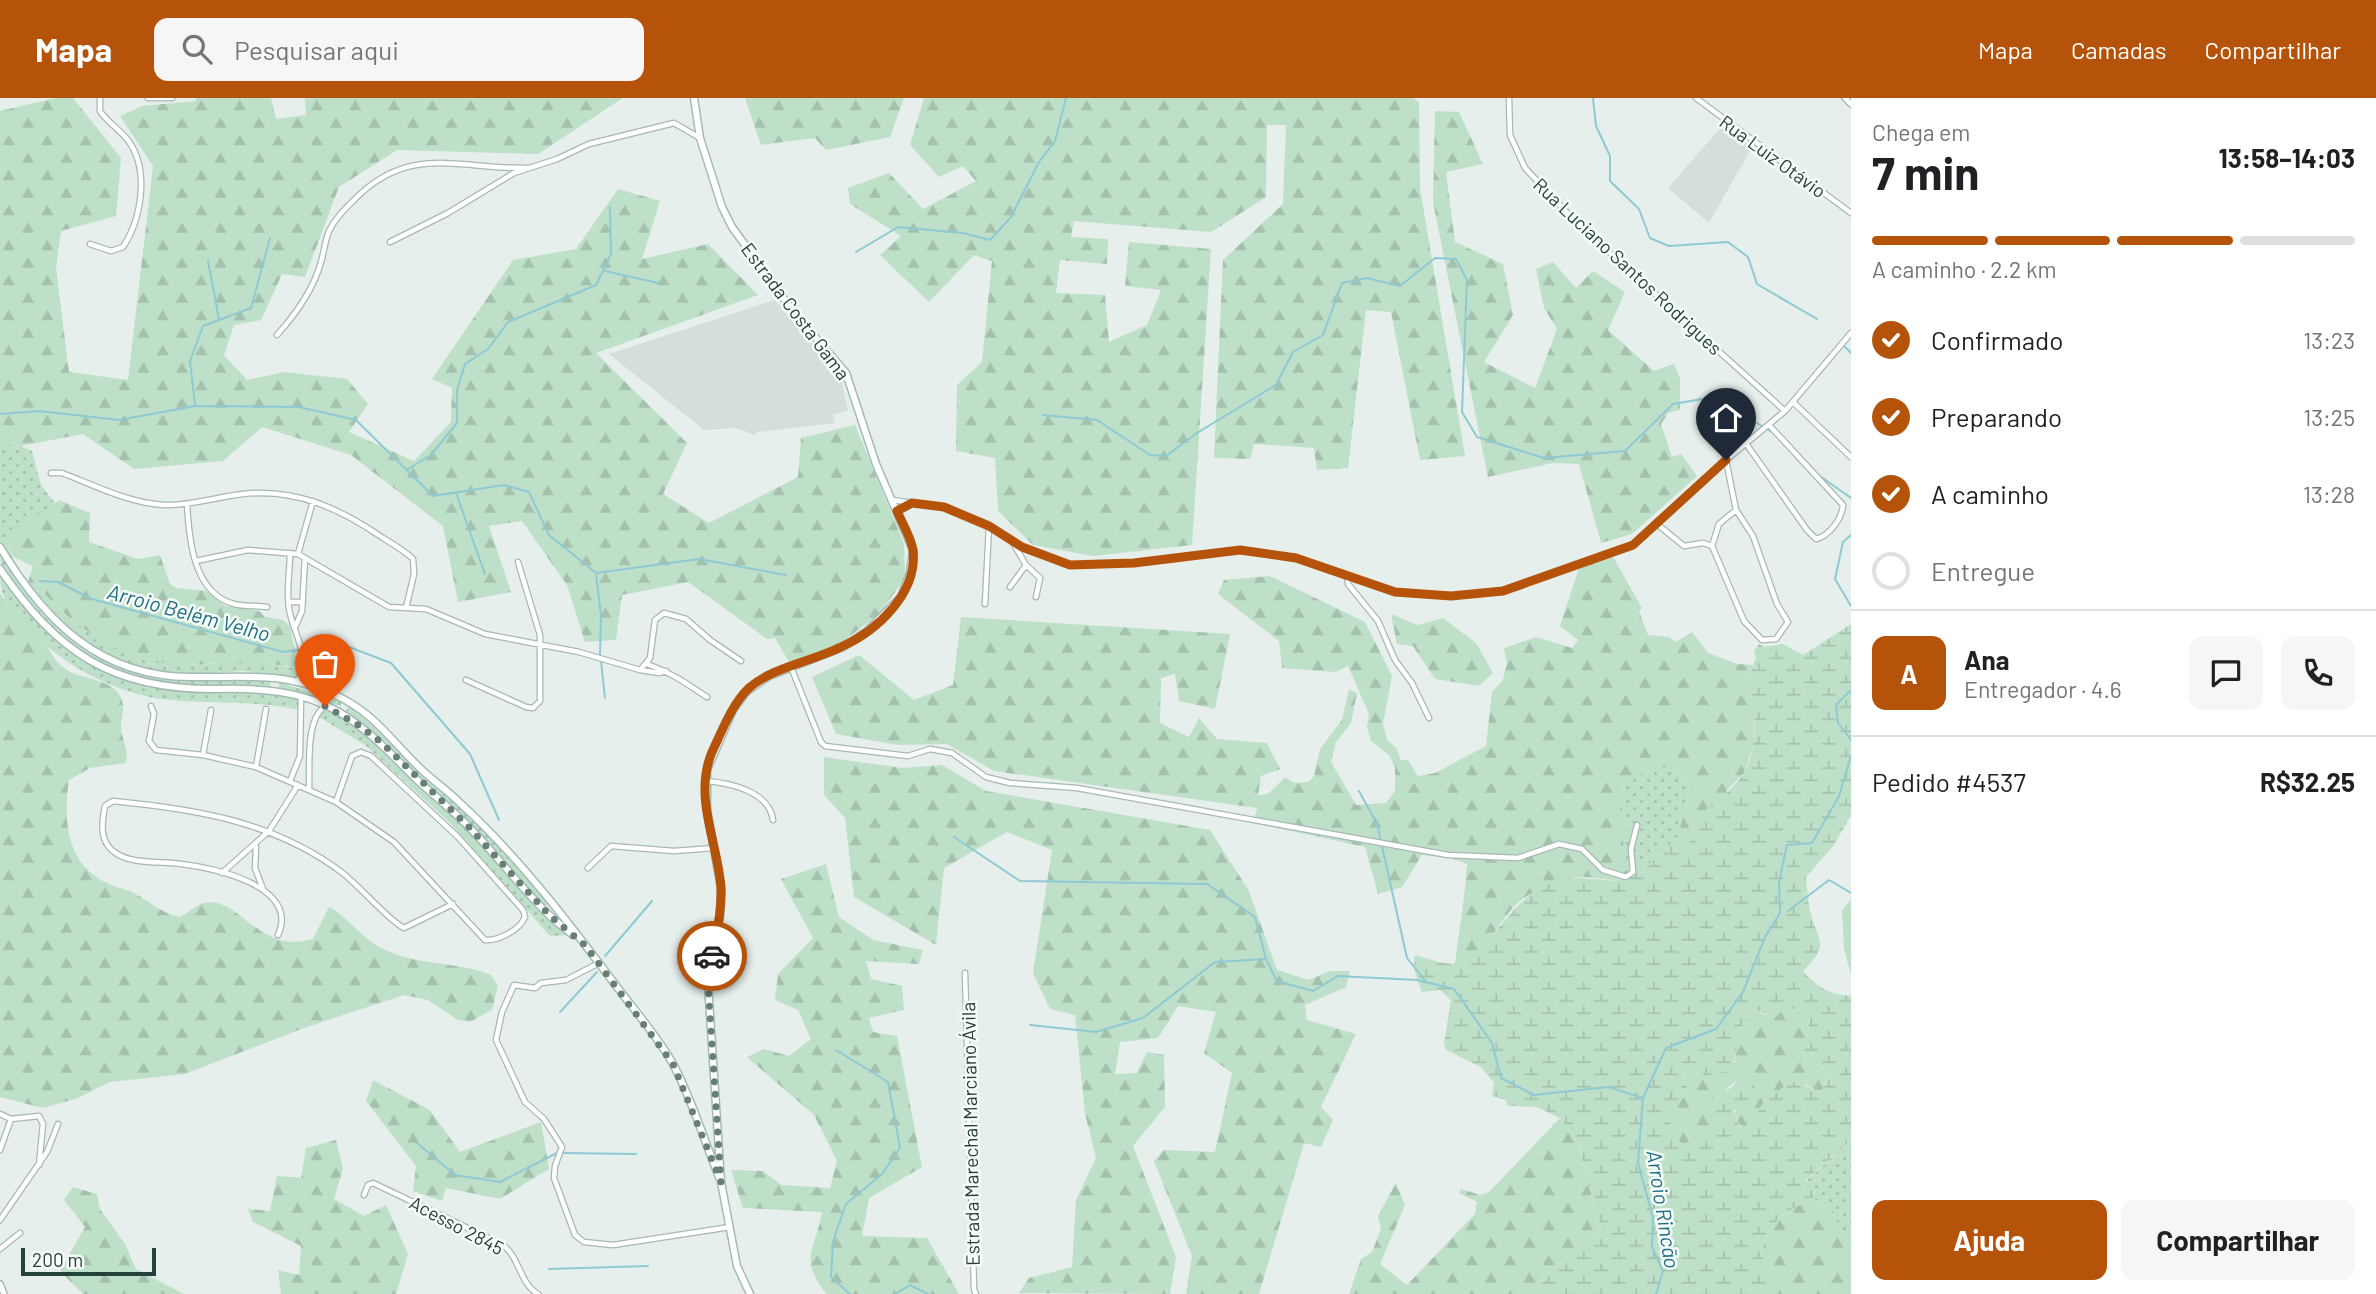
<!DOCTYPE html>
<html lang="pt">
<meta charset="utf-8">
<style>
:root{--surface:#fff;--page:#f6f6f6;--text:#202124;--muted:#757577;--line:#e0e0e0;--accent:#b45309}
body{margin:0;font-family:Barlow,sans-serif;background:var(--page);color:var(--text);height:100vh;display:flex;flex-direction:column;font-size:26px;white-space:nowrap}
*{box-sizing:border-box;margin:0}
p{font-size:23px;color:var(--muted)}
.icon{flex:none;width:38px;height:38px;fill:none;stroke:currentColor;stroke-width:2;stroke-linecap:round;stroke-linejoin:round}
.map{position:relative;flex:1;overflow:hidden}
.panel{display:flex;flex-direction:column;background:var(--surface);width:525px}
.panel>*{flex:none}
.scale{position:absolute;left:21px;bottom:18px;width:135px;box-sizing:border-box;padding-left:7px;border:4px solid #24423a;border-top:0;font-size:19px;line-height:24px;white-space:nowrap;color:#24423a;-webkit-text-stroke:5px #f7fbf9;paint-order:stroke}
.pin{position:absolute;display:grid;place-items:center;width:60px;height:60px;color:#fff;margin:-72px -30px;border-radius:50% 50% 50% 0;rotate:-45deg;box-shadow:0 0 7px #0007}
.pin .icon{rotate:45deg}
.courier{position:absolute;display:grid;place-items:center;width:70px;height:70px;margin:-35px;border:5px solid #b45309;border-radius:50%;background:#fff;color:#222;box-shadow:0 2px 9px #0007}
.head em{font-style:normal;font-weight:700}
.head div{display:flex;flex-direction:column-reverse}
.head{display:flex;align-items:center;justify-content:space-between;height:119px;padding:0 21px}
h1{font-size:46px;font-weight:700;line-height:52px}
.bar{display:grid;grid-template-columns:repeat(4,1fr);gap:10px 7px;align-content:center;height:84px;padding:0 21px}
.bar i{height:9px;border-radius:5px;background:var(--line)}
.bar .on{background:var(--accent)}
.bar p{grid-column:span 4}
.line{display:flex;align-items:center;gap:18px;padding:0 21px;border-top:2px solid var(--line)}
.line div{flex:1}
.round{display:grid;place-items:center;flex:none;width:74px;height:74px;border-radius:14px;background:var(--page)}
ol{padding:0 21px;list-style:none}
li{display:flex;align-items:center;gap:21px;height:77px}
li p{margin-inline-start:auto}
li .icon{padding:7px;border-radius:50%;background:var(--accent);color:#fff;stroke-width:4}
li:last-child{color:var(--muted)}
li i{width:38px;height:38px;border:4px solid var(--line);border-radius:50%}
.cta{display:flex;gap:14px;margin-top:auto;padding:14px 21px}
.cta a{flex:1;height:80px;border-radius:14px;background:var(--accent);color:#fff;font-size:28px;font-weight:700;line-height:80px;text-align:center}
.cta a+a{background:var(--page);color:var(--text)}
header{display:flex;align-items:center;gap:42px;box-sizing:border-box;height:98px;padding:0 35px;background:var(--accent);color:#fff}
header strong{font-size:33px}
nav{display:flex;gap:38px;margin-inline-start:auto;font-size:24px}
.search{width:490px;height:63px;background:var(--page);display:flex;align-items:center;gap:18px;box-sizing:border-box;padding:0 24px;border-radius:14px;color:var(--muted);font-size:26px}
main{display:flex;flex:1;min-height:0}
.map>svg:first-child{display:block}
.built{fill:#d4dfda}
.green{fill:url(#green-dots)}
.forest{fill:url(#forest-firs);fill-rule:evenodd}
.wetland{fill:url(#wetland-marsh);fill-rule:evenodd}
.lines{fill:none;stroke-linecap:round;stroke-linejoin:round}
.stream{stroke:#8ec9d4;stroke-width:2}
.minor-casing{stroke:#a8b8b2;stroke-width:7}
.tertiary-casing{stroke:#a8b8b2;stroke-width:8}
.secondary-casing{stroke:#a4bbb3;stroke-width:9}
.minor{stroke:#fff;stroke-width:4.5}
.tertiary{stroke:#fff;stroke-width:5}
.secondary{stroke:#fff;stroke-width:6}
.done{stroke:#687f78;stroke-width:7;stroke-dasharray:0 12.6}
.route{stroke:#b45309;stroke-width:9}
.labels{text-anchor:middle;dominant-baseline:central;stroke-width:5;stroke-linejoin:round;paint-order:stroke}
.street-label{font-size:19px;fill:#24423a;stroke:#f7fbf9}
.water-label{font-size:21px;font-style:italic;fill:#1c6f80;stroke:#f7fbf9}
</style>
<header>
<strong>Mapa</strong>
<div class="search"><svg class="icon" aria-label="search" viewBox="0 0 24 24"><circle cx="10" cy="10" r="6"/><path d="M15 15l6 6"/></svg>Pesquisar aqui</div>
<nav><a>Mapa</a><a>Camadas</a><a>Compartilhar</a></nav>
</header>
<main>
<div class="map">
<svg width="1851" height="1196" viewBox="0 0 1851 1196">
<defs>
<pattern id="green-dots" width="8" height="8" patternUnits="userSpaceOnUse" patternTransform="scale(1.75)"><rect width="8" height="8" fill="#bfe0c8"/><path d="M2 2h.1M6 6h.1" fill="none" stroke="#a4c1ad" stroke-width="1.8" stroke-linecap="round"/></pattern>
<pattern id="forest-firs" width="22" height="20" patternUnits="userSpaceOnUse" patternTransform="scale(1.75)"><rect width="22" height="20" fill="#bfe0c8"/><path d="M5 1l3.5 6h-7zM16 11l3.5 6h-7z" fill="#a4c1ad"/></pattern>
<pattern id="wetland-marsh" width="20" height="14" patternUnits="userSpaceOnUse" patternTransform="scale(1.75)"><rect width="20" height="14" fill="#bfe0c8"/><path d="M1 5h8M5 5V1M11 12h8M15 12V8" fill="none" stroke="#a4c1ad"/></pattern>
</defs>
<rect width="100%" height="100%" fill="#e6efeb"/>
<path class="built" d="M1723,27L1752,49L1709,125L1668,90Z
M775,202L841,280L848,312L833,317L835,325L758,334L754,337L736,330L704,332L609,256Z"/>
<path class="green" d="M0,345L21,348L32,353L41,387L55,405L3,442L24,480L35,492L42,493C79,536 130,564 188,567C204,568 220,564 237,563C258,563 280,568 301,571V576L296,580L242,573L191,577L166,575L121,563L75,538L35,499L0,443Z
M0,456L42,514L75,543L144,575L271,583L270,589C202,592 121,590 65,544C53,534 43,520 32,509C18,494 0,477 0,456Z
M0,474C30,524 75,570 134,583C151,587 170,586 187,587C223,590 259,593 294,599L298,603L299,612C252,601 207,607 161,601C114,594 68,569 34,537C13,516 0,505 0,474Z
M279,584L341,604V608L279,589Z
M349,606L475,722L546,803L547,807L544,808C480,738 418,675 346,613Z
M322,612C361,609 535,801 570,837L550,838L451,726L365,647L319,619Z
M1663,669L1678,675L1690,689L1678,739L1641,771H1625C1623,753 1614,696 1627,683C1636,674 1652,672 1663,669Z
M1851,1042V1136H1842L1828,1103L1813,1102L1814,1094L1805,1084Z"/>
<path class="forest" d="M56,0H73L121,60L116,118L61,133L56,170L69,274L128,282L153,68L120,18L142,8L196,3V0H271L276,21L306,17L305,0H623L538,56L397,52L339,89L305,179L282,176L261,222L234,227L224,257L247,282L284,274L347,281L368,306L349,334L414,363L451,324L452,290L432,281L513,162L576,151L618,91L660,103L642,161L708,146L758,197L596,255L687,345L663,396L709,425L798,379L801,340L855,327L904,446L905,480L879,516L841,545L789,564L775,540L767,541L688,484L622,497L616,542L585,544L567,487L522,423L489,428L511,494L458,504L443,428L351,357L262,329L223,363L134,371L83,336L21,348L0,345V13Z
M745,0H904L890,39L826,52L815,40L761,47Z
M924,0H1413L1419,4L1420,90L1465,358L1420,362L1391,214L1366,212L1348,370L1317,372L1314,350L1254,346L1250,361L1214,360L1223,162L1283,106L1286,27H1267L1266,99L1211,134L1074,123L1071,139L1108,141L1107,166L1060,162L1056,195L1105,197L1109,244L1147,227L1161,192L1125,188L1129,144L1211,151L1192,447L1093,458L1033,447L998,413L995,360L956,353L957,287L982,264L992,163L974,157L929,204L880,157L901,138L850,106L848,90L889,75L923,111L976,83L963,68L939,79L910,47Z
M1435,13L1459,14L1483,66L1446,74L1455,144L1503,166L1513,217L1484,264L1535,290L1557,231L1544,210L1536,171L1553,164L1576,190L1593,173L1625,194L1608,232L1654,273L1674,266L1680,280V312L1668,315L1661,326L1672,359L1681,356L1697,378L1632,436L1601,445L1579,366L1553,365L1488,379L1433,104Z
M59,402L90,415L89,444L138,461L160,457L170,486L176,490L206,493L225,508L259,513L265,519L283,522L290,528L298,570C277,567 256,563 234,564C220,564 206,567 191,567C133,567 80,536 42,493L35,492L28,484L33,468L14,459L2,442Z
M1612,457L1642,510L1639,513L1648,537L1669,539L1676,544L1692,534L1708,555L1737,566L1753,567L1747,582L1754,606V645L1744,675L1727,692L1691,749H1666C1615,809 1605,764 1554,786C1544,791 1529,795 1520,803C1503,817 1491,844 1475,857C1470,861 1461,863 1455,866C1459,832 1465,800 1467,766L1451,760L1422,757L1402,789L1378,796L1365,749L1254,725L1257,710L994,673L947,646L898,647L836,636L812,579L859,557L914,602L953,587L961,519L1230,536L1215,611L1179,603L1175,576L1161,580L1160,625L1189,639L1199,620L1217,641L1267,645L1280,671L1261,678L1258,697L1268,696L1285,679L1294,685L1308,684L1314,678L1320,651L1342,622L1349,591L1357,595L1351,625L1336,644L1331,664L1356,707L1386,705L1395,693V669L1389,657L1371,643L1367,629L1369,616L1348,568L1335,574L1282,570L1279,543L1218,496L1224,482L1270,478L1365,524L1392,578L1383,626L1387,642L1396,650L1401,662H1408L1418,678L1435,675L1486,648L1492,594L1503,582L1507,565L1504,550L1536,539L1572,550L1578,542L1560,528L1580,467ZM1663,669L1678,675L1690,689L1678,739L1640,771H1626L1622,734L1632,731L1633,722L1622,720C1615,682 1631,679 1663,669Z
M0,495C13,516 30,530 46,548C54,557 53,563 67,572C83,583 120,580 123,607C124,614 121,621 121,629C122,643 129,651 126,665L90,670L69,682C63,722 66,766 107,785C117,790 128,791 137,797C152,805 163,816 180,819C188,815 196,807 204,805C240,797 258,858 313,841L329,809C345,816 364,843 385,852C419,868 457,863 491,877L498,888L492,912L470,924L458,922L428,902L404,897L304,930L185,976L110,984L78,1000L43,1010L0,999Z
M1391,516L1418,527L1443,520L1476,545L1493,575L1479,588L1435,581L1413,548L1397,546Z
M824,659L902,670L942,667L986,693L1210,732L1249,793L1277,872L1309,882L1330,873H1350L1346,889L1305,907L1307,922L1356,936L1321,1009L1333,1022L1321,1049L1304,1045L1259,1196H1186L1192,1158L1154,1063L1164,1052L1215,1054L1232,975L1204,955L1216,914L1178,908L1158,940L1120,944L1115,976L1137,975L1147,954L1164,957L1165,1009L1133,1048L1176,1159L1170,1196L1019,1195L1029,1180L1072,1169L1076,1102L1096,1060L1085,1015L1075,917L1050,911L1033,875L1052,752L1007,734L944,770L936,847L854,799L845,720L824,697Z
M826,766L839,819L873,842L923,852L919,866L866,863L871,881L902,888L904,912L869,920L873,934L897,938L922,1069L869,1100L862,1138L927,1140L959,1196H827C797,1161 816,1151 822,1114L743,1110L731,1072L763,1073L781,1087L830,1090L837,1063L814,1017L747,959L764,951L789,958L811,941L798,912L775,902L778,876L813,840L781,781Z
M1851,801V877L1844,851L1842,813Z
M1787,907L1810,922L1803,953L1805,963L1825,971L1829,978L1821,994L1805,987L1764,1004L1745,1033C1730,1019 1736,999 1739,980L1723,994L1716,1025L1684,1048C1663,1028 1664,1009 1688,992L1684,977L1694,970L1735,964C1737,943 1737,926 1754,912L1765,917Z
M373,982L430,1012L460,1054L541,1024L549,1071L500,1101L446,1090L442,1103L413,1093L416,1068L366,1003Z
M1560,1020L1577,1043L1601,1132L1543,1180L1537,1196H1349L1361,1161L1372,1154L1381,1131L1378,1118L1396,1085L1405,1107L1380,1166L1407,1187L1475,1116L1477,1104L1459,1095L1461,1091L1480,1097L1489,1094Z
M336,1042L343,1071L334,1101L364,1118L386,1107L408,1156L396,1196H281L278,1172L299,1177L301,1148L253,1124L248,1111L270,1113L277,1078L301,1080L306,1050Z
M73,1089L97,1096L100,1111L125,1146L136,1171L184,1196H83L60,1173L85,1129L64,1102Z
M1813,1102L1829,1103L1842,1136H1851V1196H1773C1770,1184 1764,1171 1763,1159C1760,1128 1789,1109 1813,1102Z"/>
<path class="wetland" d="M1851,526V717L1834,747L1806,779C1807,790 1808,802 1810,813C1818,845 1831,845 1803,873C1816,889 1831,897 1851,898V1042L1805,1083L1814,1094L1813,1102C1789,1109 1760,1128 1763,1159C1764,1171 1771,1184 1773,1196H1537L1543,1180L1601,1132L1577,1043L1560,1020L1537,1009L1508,1008L1506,1002L1492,998L1494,985L1481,969L1446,952L1444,945L1451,902L1440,892L1422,894C1418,881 1411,870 1415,857C1427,860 1446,868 1457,865C1488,857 1508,804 1545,788C1599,764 1615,810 1666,749H1691C1684,712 1731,701 1745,673C1759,644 1756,611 1747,582L1756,560L1754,553L1759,546L1764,549L1783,546L1803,557ZM1787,907L1810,922L1803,953L1805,963L1825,971L1829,979L1821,994L1791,983L1764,1004L1745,1033L1739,1027L1734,1012C1748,1007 1753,1001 1755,986L1739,980L1731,990L1712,997L1709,1013L1716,1025L1684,1047C1663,1028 1665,1009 1688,992L1684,977L1694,970L1705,978L1729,973C1743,952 1732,929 1754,912L1776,919Z"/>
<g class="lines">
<path class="stream" d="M1593,0L1596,28L1610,58V83L1639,111L1650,140L1669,148L1728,144L1748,159L1757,186L1817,221
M856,154L898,129L963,135L990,142L1011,119L1039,64L1055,43L1066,0
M208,163L219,221
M605,173L658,185
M1845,249L1851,255
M195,307L190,263L203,228L251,210L270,140
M0,316L39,313L119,322L195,308L299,309L356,322L433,398L504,387L529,394L549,437L596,475L699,461L786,477
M1043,317L1097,322L1150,357L1166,358L1197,335L1276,287L1293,254L1323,237L1342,185L1367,180L1400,188L1435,160L1456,161L1467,182L1462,314L1477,339L1544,360L1625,353L1673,306L1714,299L1775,336
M408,371L431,357L457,325V292L465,266L488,251L508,224L596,187L611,156L610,109
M1817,376L1851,400
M456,395L485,476
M1851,437L1843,444L1835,481L1851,508
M596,476L601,518L600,557
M40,483L58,484L92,501L283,554L341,546L391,565L470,656L499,722
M601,563L605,600
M1851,592L1836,607L1838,625L1851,642
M1359,693L1377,726L1407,860L1426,884
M954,739L1020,783L1207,786L1255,819L1266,861L1277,883L1313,893L1338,878L1417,882L1454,891L1492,945L1501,980L1534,997L1608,989L1643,1000
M1788,813L1829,782L1851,795
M605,858L652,803
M560,914L597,874
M1030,927L1096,934L1143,920L1215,864L1266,861
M836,952L888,984L900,1050L882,1076L846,1106L833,1143L831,1179L850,1196
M417,1045L455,1077L500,1084L557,1055
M563,1055L636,1056
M549,1171L648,1168
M895,1196L910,1187L928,1196
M1656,1196L1663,1173L1652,1149L1653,1120L1638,1065L1643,1000L1666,950L1716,931L1743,894L1765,839L1780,815L1779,784L1787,747L1812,745L1839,698L1851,658"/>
<g class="minor-casing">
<path id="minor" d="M148,0H172
M1509,0L1510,37L1525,70L1578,126L1785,313
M1696,0L1851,115
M390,144L448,115L514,75L557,61L589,46L674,25L700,40
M90,146L111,153L123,149C142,120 150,70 127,41C119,31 107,24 100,13V0
M277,237C295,217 314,190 321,164C324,154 325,143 329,133C335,120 346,110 356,100C410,46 460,71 527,70
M1794,305L1851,359
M1747,347L1807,432L1816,441C1829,438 1842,421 1843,407L1770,328
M51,375H62C94,387 128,405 164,407C191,408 216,399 243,396C296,390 341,411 383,440C393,446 405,453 413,461L414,476L406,510
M892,402L944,409L989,428L1022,449L1070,467L1134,465L1240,452L1296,460L1395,494L1451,498L1503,493L1633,447L1726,362L1785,313L1851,235
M187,406C189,441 193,495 234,506C245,509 256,507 267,509
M897,413L911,406
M1657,426L1684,448L1703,445L1712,448L1744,523L1762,542L1776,541L1788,524L1777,506L1753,438L1736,412L1726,362
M1012,443L1026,467L1040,480L1036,499
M1712,448L1719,426L1736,412
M290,455C290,472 286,492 289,510C291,531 314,563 297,583
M298,456L313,403
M196,463L248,452L298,456L389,509L426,511L485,536L579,554L640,572L659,575L666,573
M1347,477L1348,486L1378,523L1395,562L1412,585L1429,620
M1010,489L1026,467
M289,504H303
M985,506L989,428
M296,527L302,513L305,460
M647,566C672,575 684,584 707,599
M304,567L311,587
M791,569L821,644L825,648L908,658L930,651L952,655L986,679L1010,685L1077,690L1448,757L1518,760L1559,746L1582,751L1603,772L1626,779L1633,774L1631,751L1637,727
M641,571L650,560L655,522L664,515L686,521L710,542L741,563
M466,582L526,609L533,610L540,603V537L518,464
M151,608L154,616L149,643L156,652L203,657L256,669L336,704L394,744L485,842C498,843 520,832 525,819L523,812L458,739L371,658L361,654L352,658L336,704
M203,657L211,612
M256,669L266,611
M290,683L300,658L301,599
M706,683C730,685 769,693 773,722
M309,691C310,669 305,622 325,608
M256,749L255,770L263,791
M588,770L611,748L674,753L714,750
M222,775L269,733L298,687
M278,837C300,789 217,770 181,766C161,763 129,767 113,753C99,742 102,724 105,708L113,703C195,711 272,723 340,773C358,786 389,823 404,830L453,806
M599,865L566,882L541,885L535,890L514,887L502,914L496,942L525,1004L544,1021L562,1049L555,1068L554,1080L575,1137L584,1144L613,1147L730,1129
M965,875L974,1191L976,1196
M0,1016L11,1021
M0,1052L11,1021L39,1018L43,1026L39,1067
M364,1097L368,1087L373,1085L503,1147C520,1160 520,1186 538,1196
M0,1122L47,1054L58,1026
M0,1151L20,1135"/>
</g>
<g class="tertiary-casing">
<path id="tertiary" d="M1845,0L1851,6
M0,1186L4,1196"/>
</g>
<g class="secondary-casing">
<path id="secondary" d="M694,0L700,40L722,109L732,129L795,216L846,275L876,366L913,452L910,475L901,499L866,534L843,549L769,578L746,594L733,612L707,672V712L721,790L720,818L708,886L721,1084L737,1168L750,1196
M0,449C44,522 99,579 191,579C244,580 281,573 331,595C375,614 390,642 423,673C435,684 448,693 459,704C519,759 569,825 617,889C636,914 658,939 673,966C692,1001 704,1042 719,1079
M0,471C57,554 111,592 216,591C258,590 301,592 339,614C369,632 391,656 415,680C432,696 450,710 466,726C495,755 519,788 549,817C556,824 565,830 573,837"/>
</g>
<use href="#minor" class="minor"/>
<use href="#tertiary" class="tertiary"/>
<use href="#secondary" class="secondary"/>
</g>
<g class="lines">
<path class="done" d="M325,608L360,628L382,645L468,728L550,818L585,847L673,966L721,1084L708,886L712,858"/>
<path class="route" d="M712,858C716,836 722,814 721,790C718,745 693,699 712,654C722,633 732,606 749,590C773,569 813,563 841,549C877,533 918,495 913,452C911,439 902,425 897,413L912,405L944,409L989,428L1022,449L1070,467L1134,465L1240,452L1296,460L1395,494L1451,498L1503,493L1633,447L1726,362"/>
</g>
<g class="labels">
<g class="street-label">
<text transform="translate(1773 58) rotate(36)">Rua Luiz Otávio</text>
<text transform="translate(1628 168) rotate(43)">Rua Luciano Santos Rodrigues</text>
<text transform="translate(796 213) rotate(53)">Estrada Costa Gama</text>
<text transform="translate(970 1036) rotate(-91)">Estrada Marechal Marciano Ávila</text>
<text transform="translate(457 1127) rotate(28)">Acesso 2845</text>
</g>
<g class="water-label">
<text transform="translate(189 514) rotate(15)">Arroio Belém Velho</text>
<text transform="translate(1664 1111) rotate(81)">Arroio Rincão</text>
</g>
</g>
</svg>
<div class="scale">200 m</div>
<div class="pin" style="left:325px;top:608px;background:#ea580c"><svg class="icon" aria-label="bag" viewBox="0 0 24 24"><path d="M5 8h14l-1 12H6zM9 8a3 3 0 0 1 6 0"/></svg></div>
<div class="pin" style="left:1726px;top:362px;background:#1f2937"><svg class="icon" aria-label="home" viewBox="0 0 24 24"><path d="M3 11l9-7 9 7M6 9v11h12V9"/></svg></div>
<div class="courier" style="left:712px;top:858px"><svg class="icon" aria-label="car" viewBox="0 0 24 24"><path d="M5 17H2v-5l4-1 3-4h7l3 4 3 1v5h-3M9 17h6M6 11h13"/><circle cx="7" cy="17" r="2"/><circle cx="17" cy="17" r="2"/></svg></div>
</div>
<section class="panel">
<div class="head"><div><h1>7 min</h1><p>Chega em</p></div><em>13:58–14:03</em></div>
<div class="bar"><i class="on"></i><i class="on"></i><i class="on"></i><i></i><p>A caminho · 2.2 km</p></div>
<ol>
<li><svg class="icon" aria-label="check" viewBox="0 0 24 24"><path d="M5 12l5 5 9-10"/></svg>Confirmado<p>13:23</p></li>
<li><svg class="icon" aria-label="check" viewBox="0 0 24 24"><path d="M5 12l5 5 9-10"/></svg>Preparando<p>13:25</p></li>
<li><svg class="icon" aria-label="check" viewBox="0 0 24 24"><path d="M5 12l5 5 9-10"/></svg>A caminho<p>13:28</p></li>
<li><i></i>Entregue</li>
</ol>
<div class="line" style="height:126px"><b class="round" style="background:var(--accent);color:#fff">A</b><div><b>Ana</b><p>Entregador · 4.6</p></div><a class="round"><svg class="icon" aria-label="chat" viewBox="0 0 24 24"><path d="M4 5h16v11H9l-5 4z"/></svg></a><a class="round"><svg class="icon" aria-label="phone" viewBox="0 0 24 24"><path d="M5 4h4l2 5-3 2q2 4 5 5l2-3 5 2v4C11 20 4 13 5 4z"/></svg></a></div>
<div class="line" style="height:91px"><div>Pedido #4537</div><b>R$32.25</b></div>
<div class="cta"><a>Ajuda</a><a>Compartilhar</a></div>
</section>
</main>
